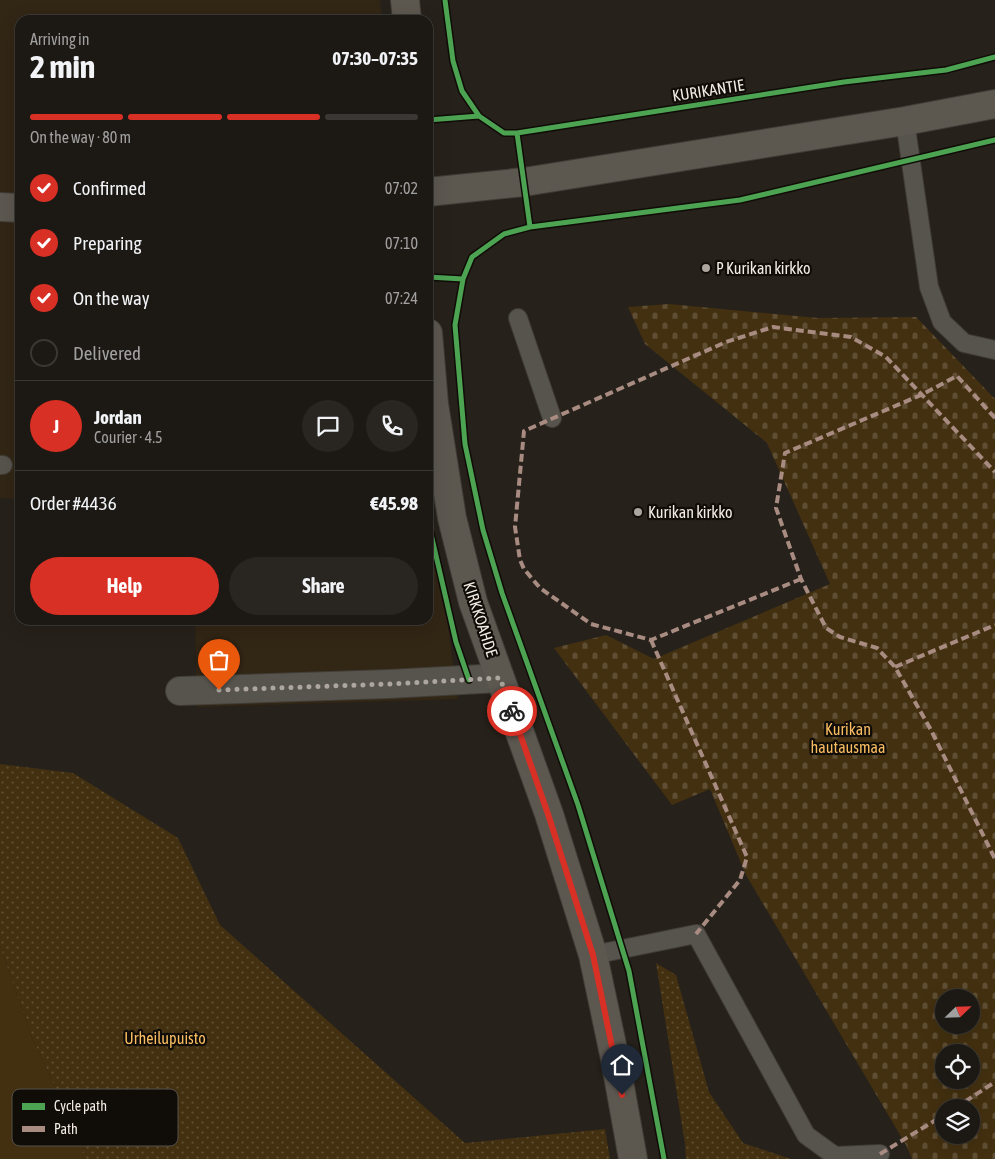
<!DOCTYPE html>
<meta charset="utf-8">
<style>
:root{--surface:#1c1914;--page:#292622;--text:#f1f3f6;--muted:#a0a0a0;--line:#3a3834;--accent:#d93025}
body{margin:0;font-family:"Asap Condensed",sans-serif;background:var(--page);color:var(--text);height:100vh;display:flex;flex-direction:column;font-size:19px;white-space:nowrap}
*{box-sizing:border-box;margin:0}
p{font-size:16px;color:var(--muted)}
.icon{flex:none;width:28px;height:28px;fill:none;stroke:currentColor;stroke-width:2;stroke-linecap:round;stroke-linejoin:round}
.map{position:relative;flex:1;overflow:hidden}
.drawer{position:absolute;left:15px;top:15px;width:418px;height:610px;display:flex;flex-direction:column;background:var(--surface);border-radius:15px;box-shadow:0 5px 20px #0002,0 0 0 1px var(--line)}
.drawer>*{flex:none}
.needle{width:32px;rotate:67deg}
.controls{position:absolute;left:935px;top:989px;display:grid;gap:10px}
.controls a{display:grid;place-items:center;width:45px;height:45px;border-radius:50%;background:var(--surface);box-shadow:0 5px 20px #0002,0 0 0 1px var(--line);font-size:25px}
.pin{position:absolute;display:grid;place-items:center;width:42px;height:42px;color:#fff;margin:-51px -21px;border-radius:50% 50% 50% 0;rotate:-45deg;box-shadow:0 0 5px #0007}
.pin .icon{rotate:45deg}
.courier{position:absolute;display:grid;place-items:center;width:50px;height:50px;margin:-25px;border:4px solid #d93025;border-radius:50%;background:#fff;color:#222;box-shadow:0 1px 6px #0007}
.overview em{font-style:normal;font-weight:700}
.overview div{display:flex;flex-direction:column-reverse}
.overview{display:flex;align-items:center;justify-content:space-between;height:85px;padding:0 15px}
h1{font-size:32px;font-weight:700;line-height:38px}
.bar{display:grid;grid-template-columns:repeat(4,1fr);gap:8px 5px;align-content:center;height:60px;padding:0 15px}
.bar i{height:6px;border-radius:4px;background:var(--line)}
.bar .selected{background:var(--accent)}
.bar p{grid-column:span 4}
.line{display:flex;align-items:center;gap:12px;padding:0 15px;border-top:1px solid var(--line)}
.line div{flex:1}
.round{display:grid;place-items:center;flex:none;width:52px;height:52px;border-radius:26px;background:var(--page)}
ol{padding:0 15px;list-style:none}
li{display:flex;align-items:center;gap:15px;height:55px}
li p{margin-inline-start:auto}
li .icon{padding:5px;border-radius:50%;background:var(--accent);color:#fff;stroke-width:4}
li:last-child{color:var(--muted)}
li i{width:28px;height:28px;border:2px solid var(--line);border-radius:50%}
.primary-button{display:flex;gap:10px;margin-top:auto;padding:10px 15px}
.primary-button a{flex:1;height:58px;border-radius:30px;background:var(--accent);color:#fff;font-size:20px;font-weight:700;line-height:58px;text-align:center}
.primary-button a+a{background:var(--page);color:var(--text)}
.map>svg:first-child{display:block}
.built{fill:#322615}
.green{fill:#433010}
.cemetery{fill:url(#cemetery-stones);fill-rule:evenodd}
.park{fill:url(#park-dots)}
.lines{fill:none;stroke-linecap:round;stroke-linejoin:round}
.lane-casing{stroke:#403c36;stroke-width:20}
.street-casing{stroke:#403c36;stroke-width:30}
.secondary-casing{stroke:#403c36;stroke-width:30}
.lane{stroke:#57534d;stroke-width:18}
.street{stroke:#57534d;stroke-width:28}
.secondary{stroke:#5c574f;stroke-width:28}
.quiet{stroke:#a88b81;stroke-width:4;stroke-dasharray:8 4;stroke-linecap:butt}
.cycleway-casing{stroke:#100c07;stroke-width:8}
.cycleway{stroke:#4ca352;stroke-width:5}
.done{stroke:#aca69e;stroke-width:5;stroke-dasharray:0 9}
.route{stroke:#d93025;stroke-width:6}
.poi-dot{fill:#aca69e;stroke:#100c07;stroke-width:2}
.labels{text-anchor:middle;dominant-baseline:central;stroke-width:4.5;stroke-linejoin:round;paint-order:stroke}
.street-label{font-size:16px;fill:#f4ede5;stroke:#100c07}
.poi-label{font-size:16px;fill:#f4ede5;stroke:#100c07;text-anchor:start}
.park-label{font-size:16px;fill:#fabd61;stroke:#100c07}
.key{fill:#100c07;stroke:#54504a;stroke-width:1}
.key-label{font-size:14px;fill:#f4ede5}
</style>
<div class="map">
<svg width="995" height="1159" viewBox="0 0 995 1159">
<defs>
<pattern id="cemetery-stones" width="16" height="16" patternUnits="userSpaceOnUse" patternTransform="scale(1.25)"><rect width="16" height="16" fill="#433010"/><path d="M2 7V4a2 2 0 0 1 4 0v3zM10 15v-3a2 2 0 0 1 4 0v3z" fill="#5f4e33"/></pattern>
<pattern id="park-dots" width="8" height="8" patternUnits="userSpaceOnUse" patternTransform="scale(1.25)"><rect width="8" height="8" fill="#433010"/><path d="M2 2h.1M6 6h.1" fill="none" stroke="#5f4e33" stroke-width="1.8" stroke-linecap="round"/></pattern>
</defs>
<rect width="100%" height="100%" fill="#26211a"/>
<path class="built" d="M0,0H380L382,20H20V499L0,498Z
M428,479L458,699L197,707L195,620H428Z"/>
<path class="green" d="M0,946L32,1037L82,1146L83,1159H0Z"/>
<path class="cemetery" d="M669,304L818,318L916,317L995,399V1159H912L906,1145L746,875L710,789L672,805L554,648L606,635L654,659L830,584L767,443L645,344L628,307ZM944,998H971V1025H944ZM944,1052H971V1080H944ZM944,1108H971V1135H944Z"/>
<path class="park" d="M0,764L73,773L178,838L220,925L465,1143L605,1129L610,1159H83L82,1146L32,1037L0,946Z
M656,963L676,975L709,1092L743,1143L791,1159H686L685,1144Z"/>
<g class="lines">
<g class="lane-casing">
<path id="lane" d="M905,121L929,287L942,322L964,343L995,350
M518,318L552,418
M0,465H3
M593,955L696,934L806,1135L835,1156L880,1154"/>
</g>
<g class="street-casing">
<path id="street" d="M180,691L389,684L500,678"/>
</g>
<g class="secondary-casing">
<path id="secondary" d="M405,0L407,20
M428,192L524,182L905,121L995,104
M0,207L20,208
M428,333L434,404L452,518L473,602L549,814L593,955L615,1059L633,1159"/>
</g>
<use href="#lane" class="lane"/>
<use href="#street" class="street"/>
<use href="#secondary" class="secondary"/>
<path class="quiet" d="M995,418L957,376L921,395L785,453L776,508L801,579L826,628L840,637L877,648L895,667L931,730L995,859
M801,579L651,640L591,624L540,588L524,569L520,560L515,527L524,431L726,342L773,327L851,337L886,357L995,472
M651,640L747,857L740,880L696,934
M895,667L995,625
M955,1108L995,1082
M880,1154L944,1115"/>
<g class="cycleway-casing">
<path id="cycleway" d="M445,0L453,61L462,91L479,116
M428,120L479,116L504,133H517L844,82L946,70L995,57
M517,133L530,227
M428,277L463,279L472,257L504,234L530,227L740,200L995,140
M463,279L455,325L465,444L483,530L502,593L578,805L629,971L664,1159
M428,521L456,642L469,680"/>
</g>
<use href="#cycleway" class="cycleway"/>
</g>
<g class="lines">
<path class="done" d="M219,690L389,684L500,678L512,711"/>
<path class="route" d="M512,711L548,814L593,955L622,1095"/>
</g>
<g class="poi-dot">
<circle cx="706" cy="268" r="5"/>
<circle cx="638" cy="512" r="5"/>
</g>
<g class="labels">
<g class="street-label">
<text transform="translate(708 90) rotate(-9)">KURIKANTIE</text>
<text transform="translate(481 619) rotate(72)">KIRKKOAHDE</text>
</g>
<g class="poi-label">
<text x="716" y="268">P Kurikan kirkko</text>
<text x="648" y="512">Kurikan kirkko</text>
</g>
<g class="park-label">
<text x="848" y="729">Kurikan<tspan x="848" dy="18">hautausmaa</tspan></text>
<text x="165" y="1038">Urheilupuisto</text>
</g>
</g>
<rect x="12" y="1089" width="166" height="57" rx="8" class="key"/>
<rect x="22" y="1103" width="23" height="7" fill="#4ca352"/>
<rect x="22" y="1126" width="23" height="6" fill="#a88b81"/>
<g class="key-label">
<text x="54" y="1111">Cycle path</text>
<text x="54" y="1134">Path</text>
</g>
</svg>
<div class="controls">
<a><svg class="needle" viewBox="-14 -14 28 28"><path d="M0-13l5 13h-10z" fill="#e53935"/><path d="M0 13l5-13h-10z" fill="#a0a0a0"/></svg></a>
<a><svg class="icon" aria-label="locate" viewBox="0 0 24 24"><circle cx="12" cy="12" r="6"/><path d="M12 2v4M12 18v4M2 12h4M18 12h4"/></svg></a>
<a><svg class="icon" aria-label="layers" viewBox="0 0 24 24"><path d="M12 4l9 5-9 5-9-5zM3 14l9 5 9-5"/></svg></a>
</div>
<div class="pin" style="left:219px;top:690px;background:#ea580c"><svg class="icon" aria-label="bag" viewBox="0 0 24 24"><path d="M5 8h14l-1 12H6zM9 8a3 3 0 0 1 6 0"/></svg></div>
<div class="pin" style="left:622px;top:1095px;background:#1f2937"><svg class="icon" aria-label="home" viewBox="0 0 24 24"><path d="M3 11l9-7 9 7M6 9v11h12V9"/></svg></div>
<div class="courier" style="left:512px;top:711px"><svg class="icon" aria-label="bike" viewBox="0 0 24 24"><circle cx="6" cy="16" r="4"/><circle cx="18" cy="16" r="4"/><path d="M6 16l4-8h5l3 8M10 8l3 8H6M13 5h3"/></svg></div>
<section class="drawer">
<div class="overview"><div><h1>2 min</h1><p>Arriving in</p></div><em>07:30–07:35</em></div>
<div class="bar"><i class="selected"></i><i class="selected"></i><i class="selected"></i><i></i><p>On the way · 80 m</p></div>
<ol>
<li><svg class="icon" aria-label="check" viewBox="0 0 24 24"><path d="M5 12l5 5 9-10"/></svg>Confirmed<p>07:02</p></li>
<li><svg class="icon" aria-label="check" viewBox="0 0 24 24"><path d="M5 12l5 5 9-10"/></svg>Preparing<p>07:10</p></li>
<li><svg class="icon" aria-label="check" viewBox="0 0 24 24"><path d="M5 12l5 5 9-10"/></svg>On the way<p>07:24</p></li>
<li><i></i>Delivered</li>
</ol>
<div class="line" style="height:90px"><b class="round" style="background:var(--accent);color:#fff">J</b><div><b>Jordan</b><p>Courier · 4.5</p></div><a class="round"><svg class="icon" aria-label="chat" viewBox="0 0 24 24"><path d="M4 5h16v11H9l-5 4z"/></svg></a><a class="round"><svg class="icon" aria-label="phone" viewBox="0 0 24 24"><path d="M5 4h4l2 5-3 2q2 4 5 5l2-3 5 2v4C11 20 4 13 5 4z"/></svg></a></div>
<div class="line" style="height:65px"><div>Order #4436</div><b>€45.98</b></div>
<div class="primary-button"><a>Help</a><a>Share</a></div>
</section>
</div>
